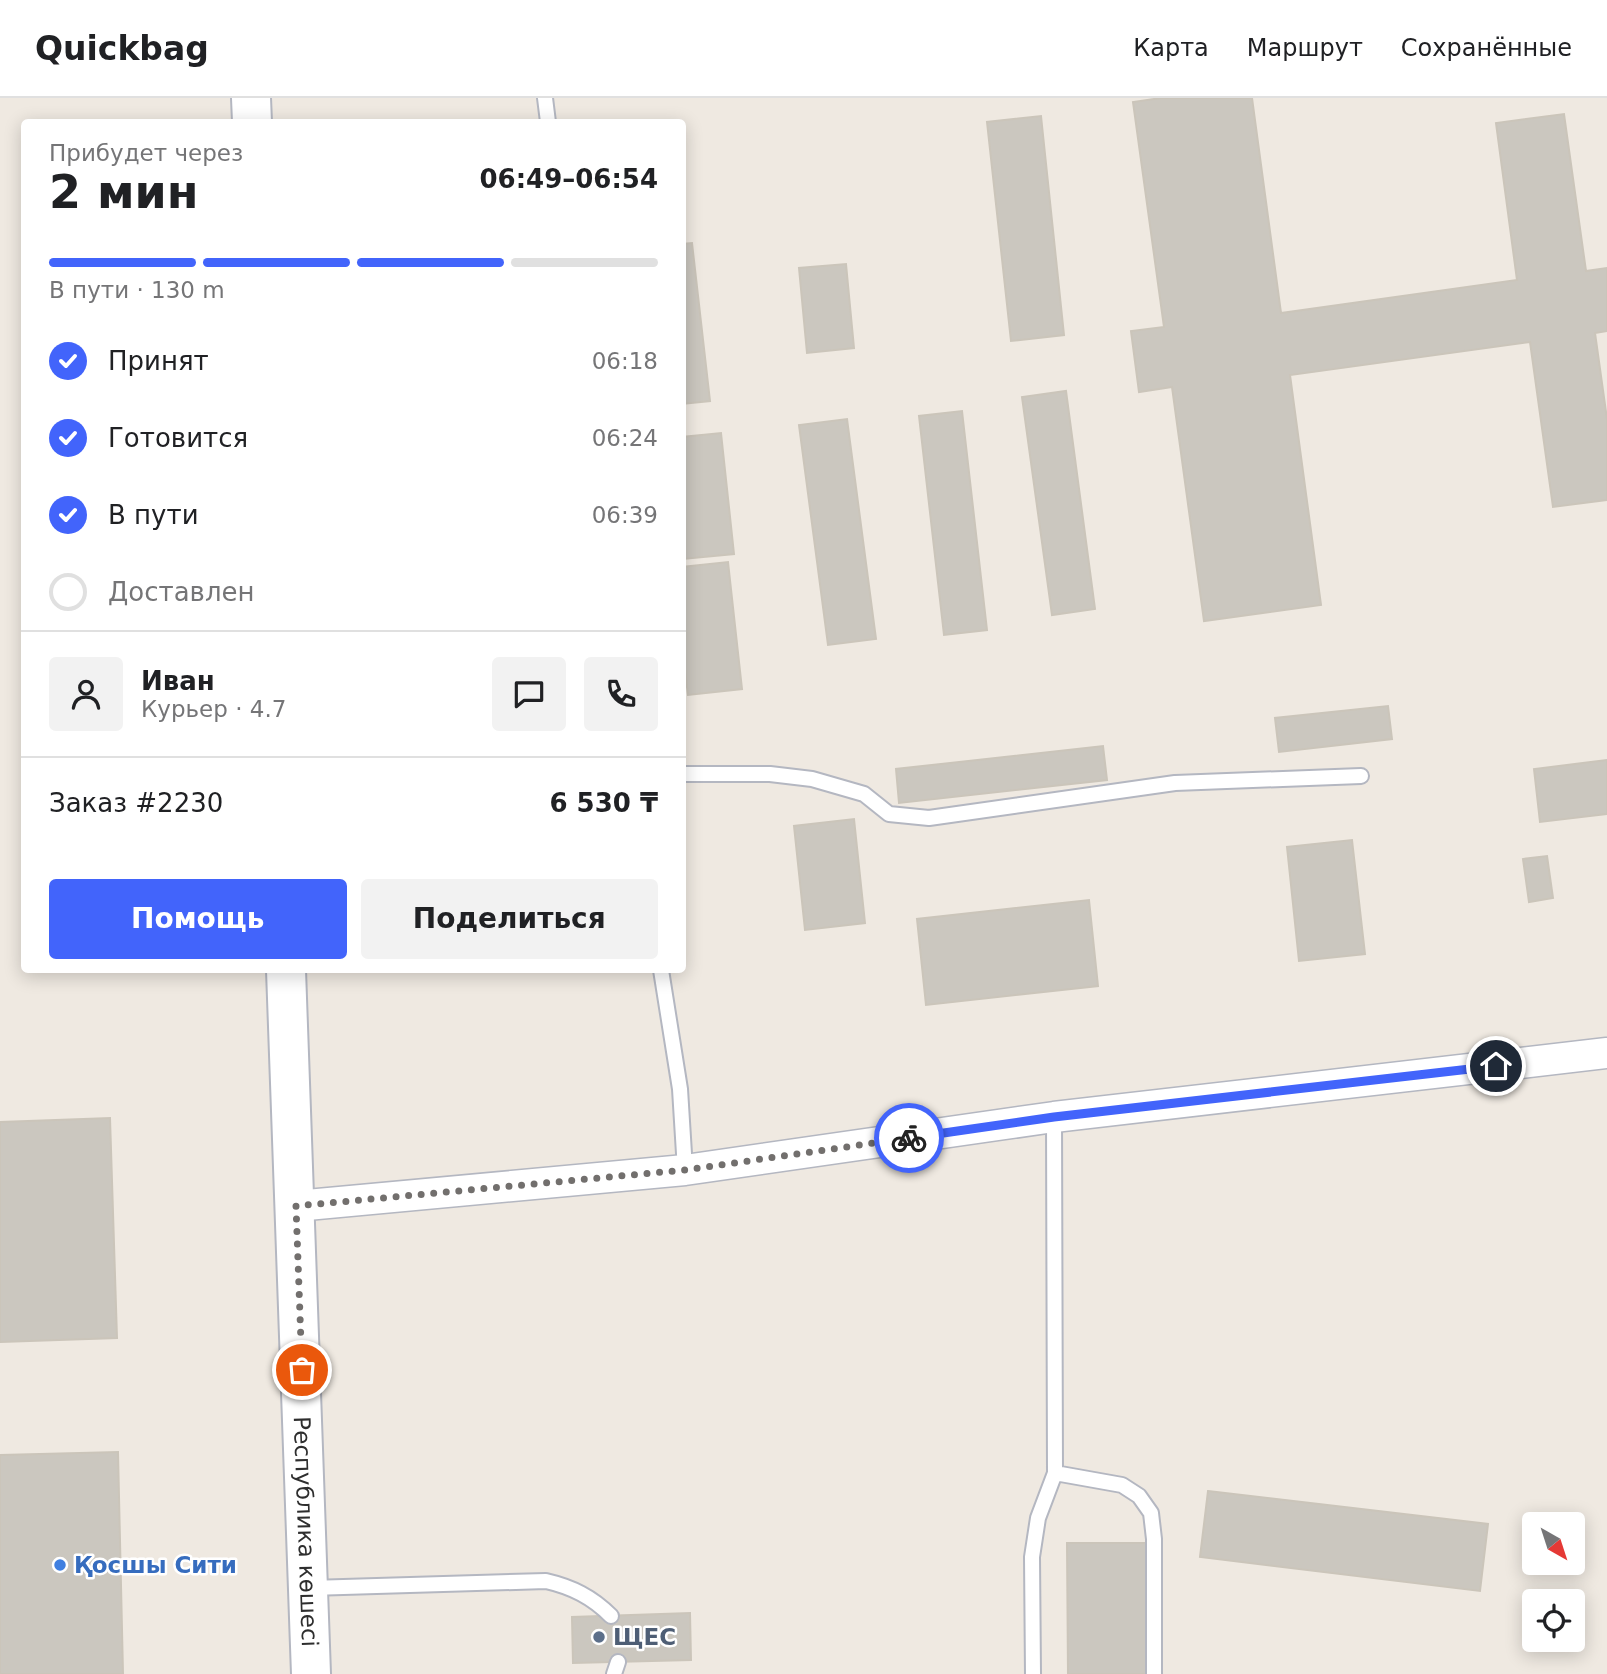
<!DOCTYPE html>
<html lang="ru">
<meta charset="utf-8">
<style>
:root{--surface:#fff;--page:#f2f2f2;--text:#202124;--muted:#757577;--line:#e0e0e0;--accent:#4264fb}
body{margin:0;font-family:"DejaVu Sans",sans-serif;background:var(--page);color:var(--text);height:100vh;display:flex;flex-direction:column;font-size:26px;white-space:nowrap}
*{box-sizing:border-box;margin:0}
p{font-size:23px;color:var(--muted)}
.icon{flex:none;width:38px;height:38px;fill:none;stroke:currentColor;stroke-width:2;stroke-linecap:round;stroke-linejoin:round}
.map{position:relative;flex:1;overflow:hidden}
.sheet{position:absolute;left:21px;top:21px;width:665px;height:854px;display:flex;flex-direction:column;background:var(--surface);border-radius:7px;box-shadow:0 4px 18px #0003}
.sheet>*{flex:none}
.needle{width:46px;rotate:141deg}
.buttons{position:absolute;left:1522px;top:1414px;display:grid;gap:14px}
.buttons a{display:grid;place-items:center;width:63px;height:63px;border-radius:7px;background:var(--surface);box-shadow:0 4px 18px #0003;font-size:35px}
.pin{position:absolute;display:grid;place-items:center;width:60px;height:60px;color:#fff;margin:-30px;border:4px solid #fff;border-radius:50%;box-shadow:0 2px 7px #0007}
.courier{position:absolute;display:grid;place-items:center;width:70px;height:70px;margin:-35px;border:5px solid #4264fb;border-radius:50%;background:#fff;color:#222;box-shadow:0 2px 9px #0007}
.summary em{font-style:normal;font-weight:700}
.summary div{display:flex;flex-direction:column-reverse}
.summary{display:flex;align-items:center;justify-content:space-between;height:119px;padding:0 28px}
h1{font-size:46px;font-weight:700;line-height:52px}
.bar{display:grid;grid-template-columns:repeat(4,1fr);gap:10px 7px;align-content:center;height:84px;padding:0 28px}
.bar i{height:9px;border-radius:5px;background:var(--line)}
.bar .current{background:var(--accent)}
.bar p{grid-column:span 4}
.line{display:flex;align-items:center;gap:18px;padding:0 28px;border-top:2px solid var(--line)}
.line div{flex:1}
.round{display:grid;place-items:center;flex:none;width:74px;height:74px;border-radius:7px;background:var(--page)}
ol{padding:0 28px;list-style:none}
li{display:flex;align-items:center;gap:21px;height:77px}
li p{margin-inline-start:auto}
li .icon{padding:7px;border-radius:50%;background:var(--accent);color:#fff;stroke-width:4}
li:last-child{color:var(--muted)}
li i{width:38px;height:38px;border:4px solid var(--line);border-radius:50%}
.primary-button{display:flex;gap:14px;margin-top:auto;padding:14px 28px}
.primary-button a{flex:1;height:80px;border-radius:7px;background:var(--accent);color:#fff;font-size:28px;font-weight:700;line-height:80px;text-align:center}
.primary-button a+a{background:var(--page);color:var(--text)}
header{display:flex;align-items:center;gap:42px;box-sizing:border-box;height:98px;padding:0 35px;background:var(--surface);border-bottom:2px solid var(--line)}
header strong{font-size:33px}
nav{display:flex;gap:38px;margin-inline-start:auto;font-size:24px}
.map>svg:first-child{display:block}
.building{fill:#cbc7bf;stroke:#cbc5ba;stroke-width:2}
.lines{fill:none;stroke-linecap:round;stroke-linejoin:round}
.service-casing{stroke:#b4b7c1;stroke-width:18}
.minor-casing{stroke:#b4b7c1;stroke-width:33}
.secondary-casing{stroke:#b4b7c1;stroke-width:42}
.service{stroke:#fff;stroke-width:14}
.minor{stroke:#fff;stroke-width:30}
.secondary{stroke:#fff;stroke-width:38}
.done{stroke:#726f6d;stroke-width:7;stroke-dasharray:0 12.6}
.route{stroke:#4264fb;stroke-width:9}
.shop-dot{fill:#3f7fe0;stroke:#fff;stroke-width:2.5}
.service-dot{fill:#5c6f8a;stroke:#fff;stroke-width:2.5}
.labels{text-anchor:middle;dominant-baseline:central;stroke-width:5;stroke-linejoin:round;paint-order:stroke}
.street-label{font-size:23px;fill:#2e2e2e;stroke:#fff}
.shop-label{font-size:23px;font-weight:bold;fill:#366cbe;stroke:#fff;text-anchor:start}
.service-label{font-size:23px;font-weight:bold;fill:#4e5e75;stroke:#fff;text-anchor:start}
</style>
<header>
<strong>Quickbag</strong>
<nav><a>Карта</a><a>Маршрут</a><a>Сохранённые</a></nav>
</header>
<div class="map">
<svg width="1607" height="1576" viewBox="0 0 1607 1576">
<rect width="100%" height="100%" fill="#efe9e1"/>
<path class="building" d="M1161,0H1252L1281,215L1517,182L1496,25L1564,16L1586,173L1607,170V233L1595,235L1607,321V402L1553,409L1530,244L1290,277L1321,507L1204,523L1172,289L1139,294L1131,233L1164,229L1133,4Z
M1041,18L1064,237L1011,243L987,24Z
M692,145L710,303L682,306V146Z
M846,166L854,250L807,255L799,170Z
M1066,293L1095,511L1052,517L1022,299Z
M962,313L987,532L944,537L919,318Z
M847,321L876,541L828,547L799,327Z
M721,335L734,456L683,461L682,339Z
M728,464L742,591L688,597L682,550V469Z
M1388,608L1392,641L1279,654L1275,620Z
M1103,648L1107,682L899,705L896,671Z
M1607,662V716L1540,724L1534,671Z
M854,721L865,825L805,832L794,728Z
M1352,742L1365,856L1299,863L1287,749Z
M1547,758L1553,800L1529,804L1523,761Z
M1089,802L1098,888L926,907L917,821Z
M110,1020L117,1240L0,1244V1024Z
M118,1354L123,1576H0V1357Z
M1208,1393L1488,1426L1480,1493L1200,1459Z
M1067,1445H1146V1576H1068Z
M690,1515L691,1562L573,1565L572,1519Z"/>
<g class="lines">
<g class="service-casing">
<path id="service" d="M545,0L548,24
M682,676H770L812,681L864,696L889,716L929,720L1175,685L1361,678
M661,872L680,991L685,1072
M1055,1375L1122,1387L1139,1398L1151,1415L1154,1441V1576
M310,1490L546,1483C572,1489 592,1499 611,1518
M614,1576L618,1564
M1033,1576L1032,1459L1038,1420L1055,1375L1054,1019"/>
</g>
<g class="minor-casing">
<path id="minor" d="M296,1108L685,1072L1054,1019L1607,955"/>
</g>
<g class="secondary-casing">
<g id="secondary">
<path d="M251,0L252,24"/>
<path id="s1" d="M286,872L311,1576"/>
</g>
</g>
<use href="#service" class="service"/>
<use href="#minor" class="minor"/>
<use href="#secondary" class="secondary"/>
</g>
<g class="lines">
<path class="done" d="M302,1272L296,1108L685,1072L909,1040"/>
<path class="route" d="M909,1040L1054,1019L1496,968"/>
</g>
<circle class="shop-dot" cx="60" cy="1467" r="7"/>
<circle class="service-dot" cx="599" cy="1539" r="7"/>
<g class="labels">
<g class="street-label">
<text stroke="none"><textPath href="#s1" startOffset="562">Республика көшесі</textPath></text>
</g>
<g class="shop-label">
<text x="74" y="1467">Қосшы Сити</text>
</g>
<g class="service-label">
<text x="613" y="1539">ЩЕС</text>
</g>
</g>
</svg>
<div class="buttons">
<a><svg class="needle" viewBox="-14 -14 28 28"><path d="M0-13l5 13h-10z" fill="#e53935"/><path d="M0 13l5-13h-10z" fill="#757577"/></svg></a>
<a><svg class="icon" aria-label="locate" viewBox="0 0 24 24"><circle cx="12" cy="12" r="6"/><path d="M12 2v4M12 18v4M2 12h4M18 12h4"/></svg></a>
</div>
<div class="pin" style="left:302px;top:1272px;background:#ea580c"><svg class="icon" aria-label="bag" viewBox="0 0 24 24"><path d="M5 8h14l-1 12H6zM9 8a3 3 0 0 1 6 0"/></svg></div>
<div class="pin" style="left:1496px;top:968px;background:#1f2937"><svg class="icon" aria-label="home" viewBox="0 0 24 24"><path d="M3 11l9-7 9 7M6 9v11h12V9"/></svg></div>
<div class="courier" style="left:909px;top:1040px"><svg class="icon" aria-label="bike" viewBox="0 0 24 24"><circle cx="6" cy="16" r="4"/><circle cx="18" cy="16" r="4"/><path d="M6 16l4-8h5l3 8M10 8l3 8H6M13 5h3"/></svg></div>
<section class="sheet">
<div class="summary"><div><h1>2 мин</h1><p>Прибудет через</p></div><em>06:49–06:54</em></div>
<div class="bar"><i class="current"></i><i class="current"></i><i class="current"></i><i></i><p>В пути · 130 m</p></div>
<ol>
<li><svg class="icon" aria-label="check" viewBox="0 0 24 24"><path d="M5 12l5 5 9-10"/></svg>Принят<p>06:18</p></li>
<li><svg class="icon" aria-label="check" viewBox="0 0 24 24"><path d="M5 12l5 5 9-10"/></svg>Готовится<p>06:24</p></li>
<li><svg class="icon" aria-label="check" viewBox="0 0 24 24"><path d="M5 12l5 5 9-10"/></svg>В пути<p>06:39</p></li>
<li><i></i>Доставлен</li>
</ol>
<div class="line" style="height:126px"><a class="round"><svg class="icon" aria-label="person" viewBox="0 0 24 24"><circle cx="12" cy="8" r="4"/><path d="M4 21q1-7 8-7t8 7"/></svg></a><div><b>Иван</b><p>Курьер · 4.7</p></div><a class="round"><svg class="icon" aria-label="chat" viewBox="0 0 24 24"><path d="M4 5h16v11H9l-5 4z"/></svg></a><a class="round"><svg class="icon" aria-label="phone" viewBox="0 0 24 24"><path d="M5 4h4l2 5-3 2q2 4 5 5l2-3 5 2v4C11 20 4 13 5 4z"/></svg></a></div>
<div class="line" style="height:91px"><div>Заказ #2230</div><b>6 530 ₸</b></div>
<div class="primary-button"><a>Помощь</a><a>Поделиться</a></div>
</section>
</div>
